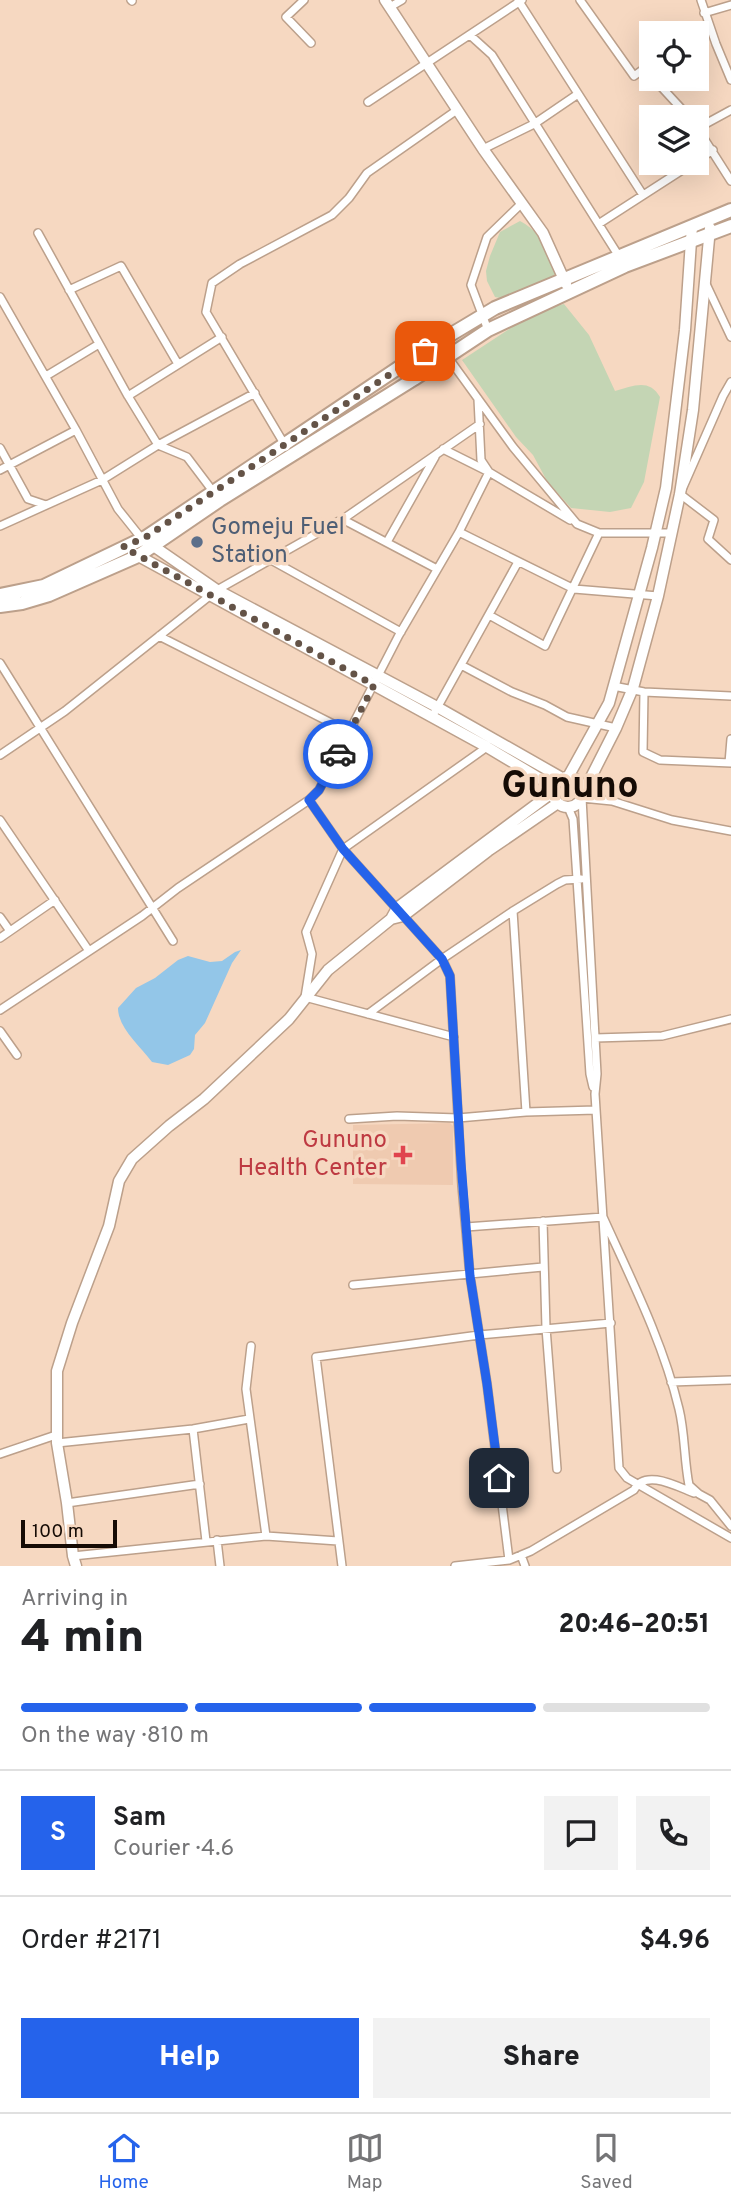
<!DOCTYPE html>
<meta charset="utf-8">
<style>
:root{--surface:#fff;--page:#f2f2f2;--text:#202124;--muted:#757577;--line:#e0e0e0;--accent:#2563eb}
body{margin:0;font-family:Overpass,sans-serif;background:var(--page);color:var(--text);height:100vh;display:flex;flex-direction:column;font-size:26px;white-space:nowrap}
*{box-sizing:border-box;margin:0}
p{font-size:23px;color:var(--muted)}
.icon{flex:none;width:38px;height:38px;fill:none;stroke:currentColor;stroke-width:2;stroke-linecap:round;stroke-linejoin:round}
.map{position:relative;height:1566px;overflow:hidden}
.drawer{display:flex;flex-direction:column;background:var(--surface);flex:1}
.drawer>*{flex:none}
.buttons{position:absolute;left:639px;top:21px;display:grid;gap:14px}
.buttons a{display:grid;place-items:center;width:70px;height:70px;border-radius:0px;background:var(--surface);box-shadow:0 7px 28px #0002;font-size:35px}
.scale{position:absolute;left:21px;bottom:18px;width:96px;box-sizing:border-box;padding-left:7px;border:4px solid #150b05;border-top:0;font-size:19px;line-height:24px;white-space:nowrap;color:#150b05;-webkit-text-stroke:5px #f6d8c1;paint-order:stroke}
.pin{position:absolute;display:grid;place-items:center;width:60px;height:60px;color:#fff;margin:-30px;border-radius:14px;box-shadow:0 4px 10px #0006}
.courier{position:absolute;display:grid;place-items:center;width:70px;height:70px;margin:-35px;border:5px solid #2563eb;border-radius:50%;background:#fff;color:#222;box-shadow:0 2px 9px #0007}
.overview em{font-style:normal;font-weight:800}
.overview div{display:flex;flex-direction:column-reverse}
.overview{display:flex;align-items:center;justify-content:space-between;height:119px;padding:0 21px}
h1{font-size:46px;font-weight:800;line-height:52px}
.bar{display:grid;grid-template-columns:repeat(4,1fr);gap:10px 7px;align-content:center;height:84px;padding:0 21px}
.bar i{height:9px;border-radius:5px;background:var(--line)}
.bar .active{background:var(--accent)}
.bar p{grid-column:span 4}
.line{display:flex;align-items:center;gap:18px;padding:0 21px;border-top:2px solid var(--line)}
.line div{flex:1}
.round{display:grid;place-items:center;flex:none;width:74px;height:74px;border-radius:0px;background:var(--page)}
.action{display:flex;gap:14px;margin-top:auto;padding:14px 21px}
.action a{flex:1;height:80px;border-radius:0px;background:var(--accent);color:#fff;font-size:28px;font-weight:800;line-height:80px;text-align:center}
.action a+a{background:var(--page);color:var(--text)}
.dock{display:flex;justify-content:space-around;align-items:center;height:98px;border-top:2px solid var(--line);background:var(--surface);font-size:19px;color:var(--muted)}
.dock a{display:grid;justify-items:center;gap:4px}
.dock .active{color:var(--accent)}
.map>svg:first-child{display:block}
.built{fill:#efcab0}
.green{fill:#c4d5b4}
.water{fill:#93c6e8}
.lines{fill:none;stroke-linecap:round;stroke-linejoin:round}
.street-casing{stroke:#bca08b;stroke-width:10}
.secondary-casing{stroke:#bca08b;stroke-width:13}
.highway-casing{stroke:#bca08b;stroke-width:16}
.street{stroke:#fff;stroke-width:7}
.secondary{stroke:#fff;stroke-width:10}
.highway{stroke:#fff;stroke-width:12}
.done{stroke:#645347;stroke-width:7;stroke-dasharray:0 12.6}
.route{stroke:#2563eb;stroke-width:9}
.service-dot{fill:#5c6f8a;stroke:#f6d8c1;stroke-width:2.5}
.health-dot{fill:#e0444e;stroke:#f6d8c1;stroke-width:2.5}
.labels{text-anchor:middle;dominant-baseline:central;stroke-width:7;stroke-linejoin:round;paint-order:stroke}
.service-label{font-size:24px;fill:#4e5e75;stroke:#f6d8c1;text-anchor:start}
.health-label{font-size:24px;fill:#be3a42;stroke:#f6d8c1;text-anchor:end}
.town-label{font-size:38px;font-weight:bold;fill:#150b05;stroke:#f6d8c1}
</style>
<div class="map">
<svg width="731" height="1566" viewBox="0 0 731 1566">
<rect width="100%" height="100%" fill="#f6d8c1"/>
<path class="built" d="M450,1123L453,1126V1185L353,1184V1125Z"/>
<path class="green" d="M520,221C540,231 551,252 555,274C541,287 513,302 495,297L487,281L486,271L490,256L500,232Z
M564,304L589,335L615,391C633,386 649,378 660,397L644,482L631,508L610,512L571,508L547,481L533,455L516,437L462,360L535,312Z"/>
<path class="water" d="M241,950L232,963L205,1023L195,1035L194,1049L190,1055L168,1065L152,1062C140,1046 118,1028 118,1008L136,988L155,978L178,960L188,956L210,962L222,961L235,952Z"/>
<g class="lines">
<g class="street-casing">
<path id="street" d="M131,0L132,1
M304,0L286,17L311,43
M518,0L643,195
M580,0L634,76L645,68L651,75
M701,0L716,44L731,80
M390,7L402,0
M704,13L731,5
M471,36L492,55L620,258
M654,79L689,117
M368,102L522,0
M696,126L731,181
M698,128L731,110
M483,149L534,124L578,94
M696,161L713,150
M600,223L693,163
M38,233L128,396L158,445L187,457L215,494
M706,284L731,337
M69,290L121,266L178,364
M0,297L76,430L118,509L142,539
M488,330L471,285L487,237L522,203
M447,356L513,447L577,524L599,533H671
M46,376L99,344
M731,382L723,396L680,494L714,520L708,539L731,560
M128,396L222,337
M478,399L481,460L489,472L570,520
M286,447L206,312L212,283L240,264L332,215L349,198L367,173L457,110
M0,448L28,499L46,505
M0,470L76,430
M342,519L437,569
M0,526L102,480L158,445L255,393
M459,532L574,589L658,596
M387,542L435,457
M271,560L401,632
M489,615L545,646L599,533
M159,636L349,732
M0,663L173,941
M461,665L512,692L545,705L567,717L616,728
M613,686L644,692L731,696
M644,692L643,752L660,760L731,763
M432,717L518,562
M0,755L65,711L217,590L346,517L480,424
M729,763L731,739
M309,800L343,849L442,959L450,976L462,1186L470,1276L487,1384L509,1560
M568,807L573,819L590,1074L593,1087
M0,820L89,951
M731,831L672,820L612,801L582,798L597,1074L595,1094L619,1468L627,1478L731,1538
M513,911L526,1112
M0,917L10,931
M0,938L55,900
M0,1010L142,916L178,888L309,800L319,790L399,635L459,532L489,472L443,449
M368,1014L442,959L513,911L557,884L565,880L581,879
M0,1031L17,1055
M454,1037L305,997L312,954L306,932L343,849L487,747
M595,1038L662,1036L731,1019
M349,1119L397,1116L458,1118L526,1112L596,1110
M543,1221L546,1328L557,1469
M466,1227L603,1217C631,1279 663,1342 679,1409C685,1433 684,1460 689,1485L699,1494L710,1500L731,1526
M353,1285L543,1267
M251,1346L246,1389L266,1536
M671,1382L731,1380
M193,1429L206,1541
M57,1443L193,1429L249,1419
M0,1454L56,1435
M67,1503L200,1484
M217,1540L220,1566
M521,1555L525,1566
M73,1556L266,1536L338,1541
M342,1566L316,1357L479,1335L611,1323
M455,1566L509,1560L531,1551L634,1490C645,1468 678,1487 694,1493"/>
</g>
<g class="secondary-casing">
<path id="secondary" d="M385,0L483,149L543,233L566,284
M149,543L217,590L437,707L562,778
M133,553L487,747L554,787
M568,777L609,703L652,548L666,488L685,330L692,226
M553 792a15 15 0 1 1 30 0a15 15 0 1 1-30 0Z
M583,793L616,728L633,688L658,596L680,494L693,410L710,228
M391,919L403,916L488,851L558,803
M76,1566L73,1556L67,1503L57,1443V1371L72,1323L109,1226L119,1181L132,1159L169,1126L204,1099L289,1019L328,970L391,919L397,908L553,792"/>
</g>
<g class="highway-casing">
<path id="highway" d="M0,595L44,586L146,537L425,350L495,308L731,210
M0,606L22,603L49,595L138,556L220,500L414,379L488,330L625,266L731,226"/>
</g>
<use href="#street" class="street"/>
<use href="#secondary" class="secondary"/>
<use href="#highway" class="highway"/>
</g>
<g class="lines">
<path class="done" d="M338,754L374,685L123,547L146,537L425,351"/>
<path class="route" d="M338,754L319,790L309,800L343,849L442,959L450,976L461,1163L470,1276L487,1384L499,1478"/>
</g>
<circle class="service-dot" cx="197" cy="542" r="7"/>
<path class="health-dot" d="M399.5 1144.5h7v7h7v7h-7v7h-7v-7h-7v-7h7z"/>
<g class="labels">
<g class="service-label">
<text x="211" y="528">Gomeju Fuel<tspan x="211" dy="28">Station</tspan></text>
</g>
<g class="health-label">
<text x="387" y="1141">Gununo<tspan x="387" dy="28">Health Center</tspan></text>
</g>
<g class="town-label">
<text x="570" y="787">Gununo</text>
</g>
</g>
</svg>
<div class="buttons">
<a><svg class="icon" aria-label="locate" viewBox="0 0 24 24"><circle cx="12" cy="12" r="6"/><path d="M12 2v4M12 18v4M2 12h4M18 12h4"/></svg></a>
<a><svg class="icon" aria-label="layers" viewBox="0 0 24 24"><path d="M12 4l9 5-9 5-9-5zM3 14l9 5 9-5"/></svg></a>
</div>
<div class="scale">100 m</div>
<div class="pin" style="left:425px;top:351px;background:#ea580c"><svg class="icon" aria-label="bag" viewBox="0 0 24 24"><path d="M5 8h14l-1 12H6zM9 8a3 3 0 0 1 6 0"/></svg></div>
<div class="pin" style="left:499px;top:1478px;background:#1f2937"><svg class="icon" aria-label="home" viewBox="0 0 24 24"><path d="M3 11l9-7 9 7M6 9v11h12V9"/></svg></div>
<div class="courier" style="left:338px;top:754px"><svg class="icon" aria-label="car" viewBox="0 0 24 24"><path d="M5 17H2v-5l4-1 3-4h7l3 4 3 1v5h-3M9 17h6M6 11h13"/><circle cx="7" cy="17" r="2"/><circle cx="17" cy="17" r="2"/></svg></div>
</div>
<section class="drawer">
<div class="overview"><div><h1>4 min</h1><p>Arriving in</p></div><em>20:46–20:51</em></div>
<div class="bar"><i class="active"></i><i class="active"></i><i class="active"></i><i></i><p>On the way · 810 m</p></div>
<div class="line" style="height:126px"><b class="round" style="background:var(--accent);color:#fff">S</b><div><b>Sam</b><p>Courier · 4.6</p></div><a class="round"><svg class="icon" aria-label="chat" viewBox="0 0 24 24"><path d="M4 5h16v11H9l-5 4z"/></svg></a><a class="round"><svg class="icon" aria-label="phone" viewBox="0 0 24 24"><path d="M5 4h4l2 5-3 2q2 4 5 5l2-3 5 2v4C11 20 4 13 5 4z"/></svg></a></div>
<div class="line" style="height:91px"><div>Order #2171</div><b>$4.96</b></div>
<div class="action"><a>Help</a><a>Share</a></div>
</section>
<nav class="dock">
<a class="active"><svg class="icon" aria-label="home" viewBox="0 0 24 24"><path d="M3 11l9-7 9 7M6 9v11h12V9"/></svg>Home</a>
<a><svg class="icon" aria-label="map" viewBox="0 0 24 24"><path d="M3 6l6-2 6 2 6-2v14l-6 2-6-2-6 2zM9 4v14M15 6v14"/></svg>Map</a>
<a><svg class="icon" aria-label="saved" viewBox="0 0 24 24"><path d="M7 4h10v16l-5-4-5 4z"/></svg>Saved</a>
</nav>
